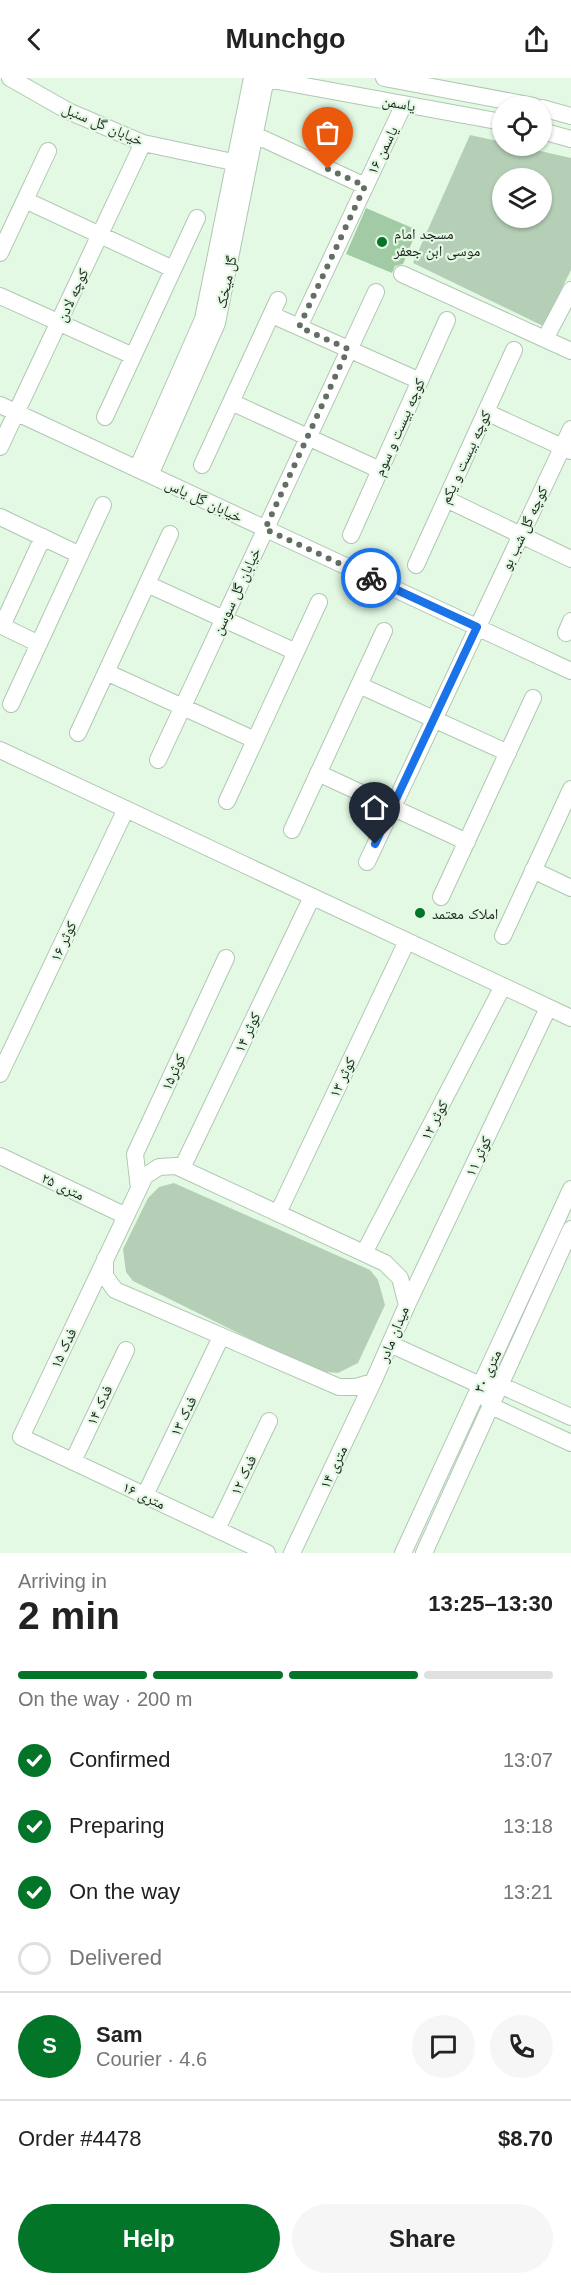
<!DOCTYPE html>
<meta charset="utf-8">
<style>
:root{--surface:#fff;--page:#f6f6f6;--text:#222;--muted:#767676;--line:#e0e0e0;--accent:#037529}
body{margin:0;font-family:Helvetica,"Noto Naskh Arabic",sans-serif;background:var(--page);color:var(--text);height:100vh;display:flex;flex-direction:column;font-size:22px;white-space:nowrap}
*{box-sizing:border-box;margin:0}
p{font-size:20px;color:var(--muted)}
.icon{flex:none;width:33px;height:33px;fill:none;stroke:currentColor;stroke-width:2;stroke-linecap:round;stroke-linejoin:round}
.map{position:relative;height:1475px;overflow:hidden}
.side{display:flex;flex-direction:column;background:var(--surface);flex:1}
.side>*{flex:none}
.tools{position:absolute;left:492px;top:18px;display:grid;gap:12px}
.tools a{display:grid;place-items:center;width:60px;height:60px;border-radius:50%;background:var(--surface);box-shadow:0 2px 4px #0004;font-size:30px}
.pin{position:absolute;display:grid;place-items:center;width:51px;height:51px;color:#fff;margin:-62px -26px;border-radius:50% 50% 50% 0;rotate:-45deg;box-shadow:0 0 6px #0007}
.pin .icon{rotate:45deg}
.courier{position:absolute;display:grid;place-items:center;width:60px;height:60px;margin:-30px;border:4px solid #1a73e8;border-radius:50%;background:#fff;color:#222;box-shadow:0 2px 8px #0007}
.summary em{font-style:normal;font-weight:800}
.summary div{display:flex;flex-direction:column-reverse}
.summary{display:flex;align-items:center;justify-content:space-between;height:102px;padding:0 18px}
h1{font-size:39px;font-weight:800;line-height:45px}
.bar{display:grid;grid-template-columns:repeat(4,1fr);gap:9px 6px;align-content:center;height:72px;padding:0 18px}
.bar i{height:8px;border-radius:4px;background:var(--line)}
.bar .active{background:var(--accent)}
.bar p{grid-column:span 4}
.line{display:flex;align-items:center;gap:15px;padding:0 18px;border-top:2px solid var(--line)}
.line div{flex:1}
.round{display:grid;place-items:center;flex:none;width:63px;height:63px;border-radius:32px;background:var(--page)}
ol{padding:0 18px;list-style:none}
li{display:flex;align-items:center;gap:18px;height:66px}
li p{margin-inline-start:auto}
li .icon{padding:6px;border-radius:50%;background:var(--accent);color:#fff;stroke-width:4}
li:last-child{color:var(--muted)}
li i{width:33px;height:33px;border:3px solid var(--line);border-radius:50%}
.cta{display:flex;gap:12px;margin-top:auto;padding:12px 18px}
.cta a{flex:1;height:69px;border-radius:36px;background:var(--accent);color:#fff;font-size:24px;font-weight:800;line-height:69px;text-align:center}
.cta a+a{background:var(--page);color:var(--text)}
header{display:flex;justify-content:space-between;align-items:center;height:78px;padding:0 18px;background:var(--surface);font-size:27px;font-weight:800}
.map>svg:first-child{display:block}
.green{fill:#b5cfb7;fill-rule:evenodd}
.building{fill:#a1caa5}
.lines{fill:none;stroke-linecap:round;stroke-linejoin:round}
.minor-casing{stroke:#b1c7b3;stroke-width:18}
.minor{stroke:#fff;stroke-width:16}
.done{stroke:#626f63;stroke-width:6;stroke-dasharray:0 10.8}
.route{stroke:#1a73e8;stroke-width:8}
.poi-dot{fill:#037529;stroke:#e3f9e4;stroke-width:2}
.labels{text-anchor:middle;dominant-baseline:central;stroke-width:4.5;stroke-linejoin:round;paint-order:stroke}
.street-label{font-size:15px;fill:#1c241d;stroke:#e3f9e4}
.poi-label{font-size:15px;fill:#1c241d;stroke:#e3f9e4;text-anchor:start}
</style>
<header><svg class="icon" aria-label="back" viewBox="0 0 24 24"><path d="M15 5l-7 7 7 7"/></svg>Munchgo<svg class="icon" aria-label="share" viewBox="0 0 24 24"><path d="M12 15V3M7 8l5-5 5 5M5 13v7h14v-7"/></svg></header>
<div class="map">
<svg width="571" height="1475" viewBox="0 0 571 1475">
<rect width="100%" height="100%" fill="#e3f9e4"/>
<path class="green" d="M470,57L502,64V68H518L571,80V192L543,248L413,185ZM502,100H542V140H502Z
M174,1105L370,1192L378,1202L385,1227L358,1285L338,1295L315,1293L133,1203L126,1194L123,1171L148,1120L159,1109Z"/>
<path class="building" d="M366,130L417,152L403,186L395,188L392,195L346,176Z"/>
<g class="lines">
<g class="minor-casing">
<path id="minor" d="M10,0L68,33L143,65L247,87
M261,0L502,44
M384,0L534,28
M542,30L571,38
M542,53L571,61
M255,57L365,108
M25,122L173,191
M0,175L48,73
M402,196L571,273
M0,218L133,278
M272,237L420,303
M299,249L404,26
M545,261L571,212
M231,324L380,392
M0,327L571,593
M486,334L571,373
M105,339L197,140
M0,369L143,65
M202,387L278,222
M137,391L203,241L252,0
M150,397L217,245L266,0
M446,421L571,481
M0,439L80,477
M351,457L447,242
M416,487L514,272
M147,506L296,574
M0,547L39,566
M2,548L43,459
M566,555L571,543
M106,594L255,662
M359,607L508,675
M11,626L103,427
M78,655L170,456
M0,672L571,940
M158,682L376,214
M318,695L467,764
M227,723L319,524
M292,752L384,553
M367,784L571,351
M533,792L571,810
M441,819L533,620
M503,858L571,711
M0,996L126,731
M0,1078L126,1138
M182,1090L312,819
M139,1111L135,1076L226,880
M278,1135L407,863
M364,1175L503,908
M105,1181V1198L115,1212L339,1309H356L373,1304L407,1227L400,1200L385,1185L176,1088L159,1089L145,1098L21,1359L267,1475
M407,1227L548,930
M390,1266L480,1307H500L571,1339
M486,1319L491,1328L571,1365
M73,1383L126,1272
M145,1417L221,1259
M217,1451L269,1343
M292,1475L373,1304
M403,1475L571,1111
M424,1475L571,1151"/>
</g>
<use href="#minor" class="minor"/>
</g>
<g class="lines">
<path class="done" d="M328,91L365,108L299,249L348,271L265,451L371,500"/>
<path class="route" d="M371,500L477,549L375,766"/>
</g>
<g class="poi-dot">
<circle cx="382" cy="164" r="6"/>
<circle cx="420" cy="835" r="6"/>
</g>
<g class="labels">
<g class="street-label">
<text transform="translate(399 25) rotate(10)">یاسمن</text>
<text transform="translate(103 46) rotate(23)">خیابان گل سنبل</text>
<text transform="translate(382 72) rotate(-64)">یاسمن ۱۶</text>
<text transform="translate(226 204) rotate(-78)">گل میخک</text>
<text transform="translate(72 217) rotate(-65)">کوچه لادن</text>
<text transform="translate(399 349) rotate(-66)">کوچه بیست و سوم</text>
<text transform="translate(465 379) rotate(-65)">کوچه بیست و یکم</text>
<text transform="translate(204 422) rotate(25)">خیابان گل یاس</text>
<text transform="translate(524 450) rotate(-65)">کوچه گل شب بو</text>
<text transform="translate(236 513) rotate(-65)">خیابان گل سوسن</text>
<text transform="translate(63 863) rotate(-65)">کوثر ۱۶</text>
<text transform="translate(247 954) rotate(-65)">کوثر ۱۴</text>
<text transform="translate(173 994) rotate(-65)">کوثر۱۵</text>
<text transform="translate(342 999) rotate(-65)">کوثر ۱۳</text>
<text transform="translate(434 1042) rotate(-63)">کوثر ۱۲</text>
<text transform="translate(478 1078) rotate(-65)">کوثر ۱۱</text>
<text transform="translate(63 1108) rotate(25)">۲۵ متری</text>
<text transform="translate(393 1256) rotate(-68)">میدان مادر</text>
<text transform="translate(63 1270) rotate(-65)">فدک ۱۵</text>
<text transform="translate(487 1293) rotate(-65)">۳۰ متری</text>
<text transform="translate(99 1327) rotate(-65)">فدک ۱۴</text>
<text transform="translate(183 1338) rotate(-64)">فدک ۱۳</text>
<text transform="translate(333 1389) rotate(-65)">۱۴ متری</text>
<text transform="translate(243 1397) rotate(-65)">فدک ۱۲</text>
<text transform="translate(144 1417) rotate(25)">۱۶ متری</text>
</g>
<g class="poi-label">
<text x="394" y="155">مسجد امام<tspan x="394" dy="17">موسی ابن جعفر</tspan></text>
<text x="432" y="835">املاک معتمد</text>
</g>
</g>
</svg>
<div class="tools">
<a><svg class="icon" aria-label="locate" viewBox="0 0 24 24"><circle cx="12" cy="12" r="6"/><path d="M12 2v4M12 18v4M2 12h4M18 12h4"/></svg></a>
<a><svg class="icon" aria-label="layers" viewBox="0 0 24 24"><path d="M12 4l9 5-9 5-9-5zM3 14l9 5 9-5"/></svg></a>
</div>
<div class="pin" style="left:328px;top:91px;background:#ea580c"><svg class="icon" aria-label="bag" viewBox="0 0 24 24"><path d="M5 8h14l-1 12H6zM9 8a3 3 0 0 1 6 0"/></svg></div>
<div class="pin" style="left:375px;top:766px;background:#1f2937"><svg class="icon" aria-label="home" viewBox="0 0 24 24"><path d="M3 11l9-7 9 7M6 9v11h12V9"/></svg></div>
<div class="courier" style="left:371px;top:500px"><svg class="icon" aria-label="bike" viewBox="0 0 24 24"><circle cx="6" cy="16" r="4"/><circle cx="18" cy="16" r="4"/><path d="M6 16l4-8h5l3 8M10 8l3 8H6M13 5h3"/></svg></div>
</div>
<section class="side">
<div class="summary"><div><h1>2 min</h1><p>Arriving in</p></div><em>13:25–13:30</em></div>
<div class="bar"><i class="active"></i><i class="active"></i><i class="active"></i><i></i><p>On the way · 200 m</p></div>
<ol>
<li><svg class="icon" aria-label="check" viewBox="0 0 24 24"><path d="M5 12l5 5 9-10"/></svg>Confirmed<p>13:07</p></li>
<li><svg class="icon" aria-label="check" viewBox="0 0 24 24"><path d="M5 12l5 5 9-10"/></svg>Preparing<p>13:18</p></li>
<li><svg class="icon" aria-label="check" viewBox="0 0 24 24"><path d="M5 12l5 5 9-10"/></svg>On the way<p>13:21</p></li>
<li><i></i>Delivered</li>
</ol>
<div class="line" style="height:108px"><b class="round" style="background:var(--accent);color:#fff">S</b><div><b>Sam</b><p>Courier · 4.6</p></div><a class="round"><svg class="icon" aria-label="chat" viewBox="0 0 24 24"><path d="M4 5h16v11H9l-5 4z"/></svg></a><a class="round"><svg class="icon" aria-label="phone" viewBox="0 0 24 24"><path d="M5 4h4l2 5-3 2q2 4 5 5l2-3 5 2v4C11 20 4 13 5 4z"/></svg></a></div>
<div class="line" style="height:78px"><div>Order #4478</div><b>$8.70</b></div>
<div class="cta"><a>Help</a><a>Share</a></div>
</section>
